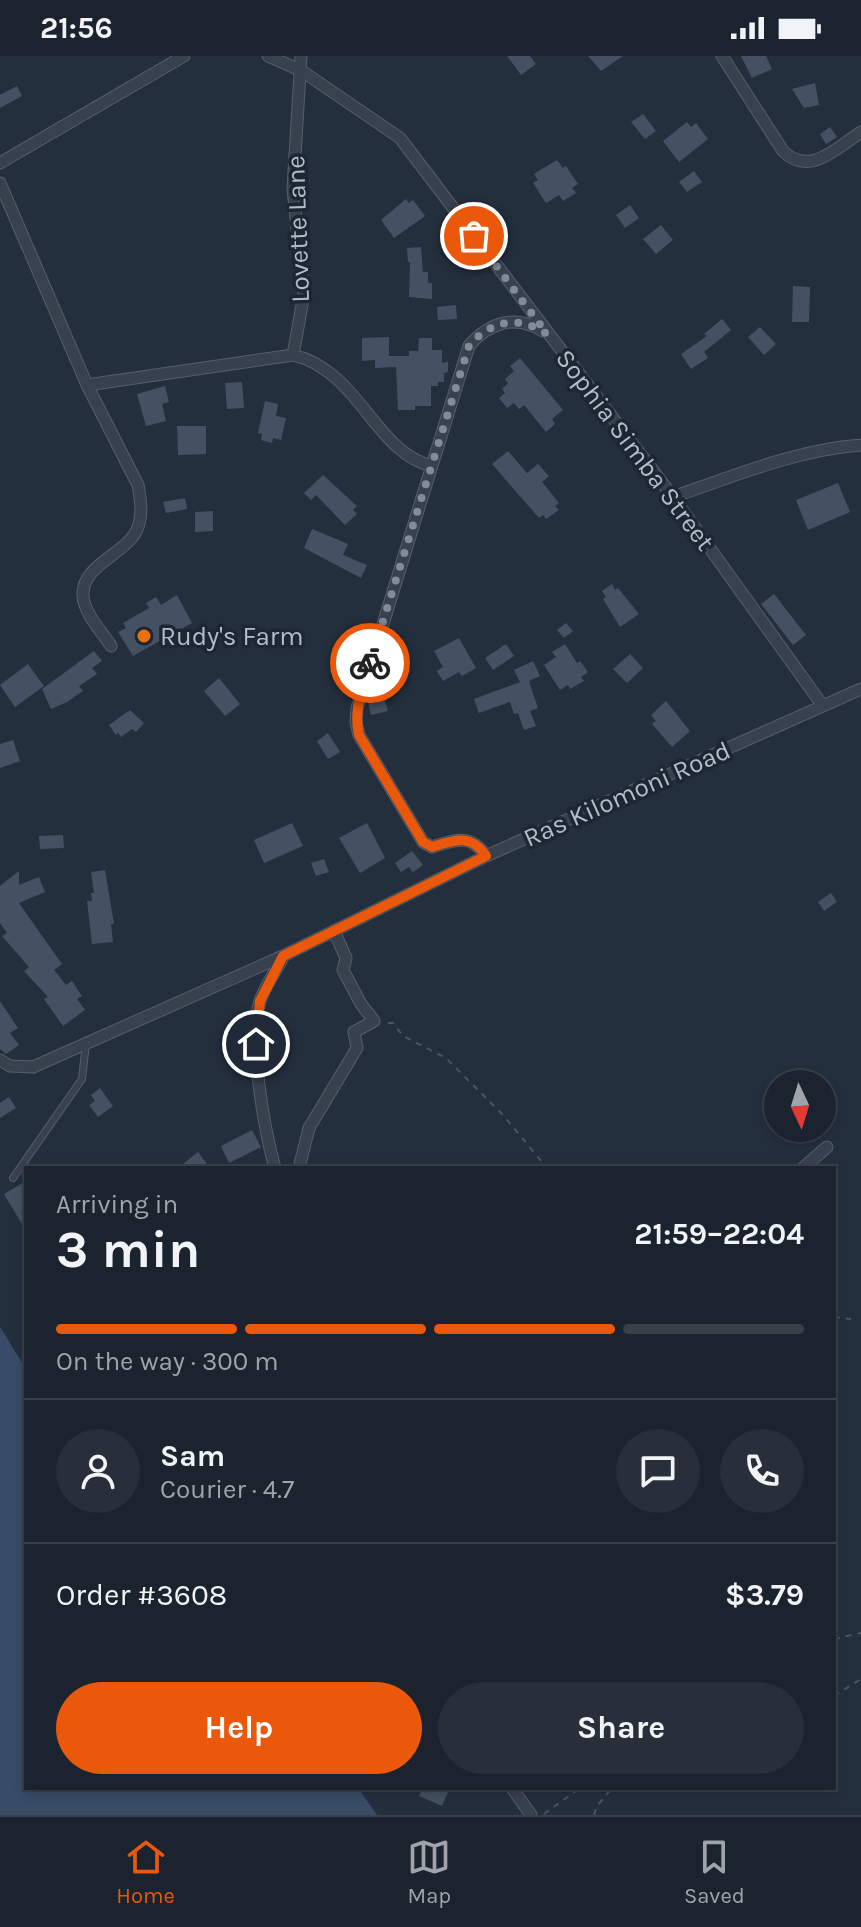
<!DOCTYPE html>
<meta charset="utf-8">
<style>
:root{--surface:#1b232e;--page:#282f3a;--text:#f1f3f6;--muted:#a0a4aa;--line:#39404a;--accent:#ea580c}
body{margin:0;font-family:Karla,sans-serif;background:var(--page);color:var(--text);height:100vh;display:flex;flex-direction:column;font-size:30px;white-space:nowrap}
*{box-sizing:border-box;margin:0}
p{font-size:26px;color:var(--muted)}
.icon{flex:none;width:44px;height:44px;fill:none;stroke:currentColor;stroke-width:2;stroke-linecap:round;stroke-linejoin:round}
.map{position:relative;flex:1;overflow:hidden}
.side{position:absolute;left:24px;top:1110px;width:812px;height:624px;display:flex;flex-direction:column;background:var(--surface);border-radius:0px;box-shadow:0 4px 12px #0003,0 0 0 2px var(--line)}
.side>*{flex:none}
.needle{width:52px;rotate:176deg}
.fabs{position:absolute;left:764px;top:1014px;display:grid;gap:16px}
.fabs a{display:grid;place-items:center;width:72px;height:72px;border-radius:50%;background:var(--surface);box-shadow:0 4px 12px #0003,0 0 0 2px var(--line);font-size:40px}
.pin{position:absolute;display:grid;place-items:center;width:68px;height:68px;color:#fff;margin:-34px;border:4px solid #fff;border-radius:50%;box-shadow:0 2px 8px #0007}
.courier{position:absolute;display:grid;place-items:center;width:80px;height:80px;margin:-40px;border:6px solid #ea580c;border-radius:50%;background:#fff;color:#222;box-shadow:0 2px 10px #0007}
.summary em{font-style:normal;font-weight:700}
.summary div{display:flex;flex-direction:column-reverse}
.summary{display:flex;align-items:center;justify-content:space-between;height:136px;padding:0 32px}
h1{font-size:52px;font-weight:700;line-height:60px}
.bar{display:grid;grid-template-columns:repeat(4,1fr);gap:12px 8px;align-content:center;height:96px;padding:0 32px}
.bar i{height:10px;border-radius:6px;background:var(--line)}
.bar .selected{background:var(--accent)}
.bar p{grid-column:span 4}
.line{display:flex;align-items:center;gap:20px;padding:0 32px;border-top:2px solid var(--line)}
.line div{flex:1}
.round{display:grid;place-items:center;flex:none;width:84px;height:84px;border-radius:42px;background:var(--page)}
.primary-button{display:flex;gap:16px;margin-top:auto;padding:16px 32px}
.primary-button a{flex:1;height:92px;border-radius:48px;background:var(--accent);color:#fff;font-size:32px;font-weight:700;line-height:92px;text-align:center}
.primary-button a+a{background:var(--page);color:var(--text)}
.status{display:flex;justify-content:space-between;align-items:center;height:56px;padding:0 40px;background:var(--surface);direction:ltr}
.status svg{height:22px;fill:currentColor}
.dock{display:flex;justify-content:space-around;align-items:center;height:112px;border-top:2px solid var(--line);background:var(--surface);font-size:22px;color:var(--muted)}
.dock a{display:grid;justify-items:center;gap:4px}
.dock .selected{color:var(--accent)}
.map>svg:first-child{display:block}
.water{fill:#394c67}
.building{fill:#455162}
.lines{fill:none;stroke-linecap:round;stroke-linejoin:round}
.service-casing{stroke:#565f6c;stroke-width:8}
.minor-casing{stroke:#565f6c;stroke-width:13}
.path{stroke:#44595c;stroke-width:2;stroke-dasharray:6 6;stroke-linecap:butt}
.service{stroke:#38414e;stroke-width:6}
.minor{stroke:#38414e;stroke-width:11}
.done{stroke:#828b98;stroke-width:8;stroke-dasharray:0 14.4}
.route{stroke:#ea580c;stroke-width:10}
.food-dot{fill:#e8710a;stroke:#1d2633;stroke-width:3}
.labels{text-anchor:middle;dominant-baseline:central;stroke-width:7;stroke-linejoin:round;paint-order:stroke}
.street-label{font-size:26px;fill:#b4bcc9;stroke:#1d2633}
.poi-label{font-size:26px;fill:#b4bcc9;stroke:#1d2633;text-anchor:start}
</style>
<div class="status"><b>21:56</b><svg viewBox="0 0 49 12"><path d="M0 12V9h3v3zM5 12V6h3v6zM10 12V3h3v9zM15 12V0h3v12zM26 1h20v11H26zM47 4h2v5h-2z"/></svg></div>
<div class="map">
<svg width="861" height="1759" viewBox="0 0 861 1759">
<rect width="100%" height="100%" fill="#242f3e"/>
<path class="water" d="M0,1271L26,1313V1732H358L377,1759H0Z"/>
<path class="building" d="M507,0H530L536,8L521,19Z
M588,0H623L601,15Z
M741,0H766L772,13L752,22Z
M815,27L819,49L804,52L792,33Z
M17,30L22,40L0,52V39Z
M643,58L656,75L645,83L631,66Z
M687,66L691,71L696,67L708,83L679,106L663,85Z
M830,71L837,81L826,88L820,78Z
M557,104L563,112L566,110L578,128L572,132L576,137L563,145L559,139L546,147L533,127L538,124L534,118Z
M694,115L702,126L687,136L679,126Z
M406,143L409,147L413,144L425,160L394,182L381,164Z
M630,149L639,162L625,172L616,159Z
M661,169L673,184L656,198L643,183Z
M421,191L423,216H428V227H432V243L409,241L410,206H408L407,192Z
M793,230L810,231L809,266H792Z
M456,249L457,263L438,264L437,251Z
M722,263L731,274L704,296L708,302L691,313L681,298L707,280L704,278Z
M760,271L776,288L764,299L748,281Z
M389,281V300H409V295H418L419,282H432V294H442V307L448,306V316L444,317V326H438V330H431V350H415V354H398L396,311L375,312V304L362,305V282Z
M520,302L563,354L552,363L555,368L546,376L524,349L519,353L514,347L507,352L499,342L505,337L502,333L508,327L505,323L514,315L510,310Z
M242,326L244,352L227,353L225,327Z
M165,330L169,346L162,348L166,365L146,370L137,338Z
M265,345L278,348L276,360L286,362L281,384L273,382L272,387L261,384L262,378L258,377Z
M177,370H206V398L178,399Z
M508,395L527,417L538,408L549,420L542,426L559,447L555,450L559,454L546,463L543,459L539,462L492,408Z
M323,419L357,450L353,454L357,458L345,469L316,439L311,444L304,437Z
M838,427L850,456L808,474L796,444Z
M185,442L187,453L166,457L163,446Z
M213,455V475L195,476V456Z
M312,473L348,488L343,499L367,509L361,522L304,492Z
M612,528L615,534L618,532L639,558L620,571L603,543L606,541L602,535Z
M774,538L806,579L793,589L761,548Z
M177,539L192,567L133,600L118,576L126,572L123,567L149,552L146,547L156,541L161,549Z
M566,567L573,575L564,582L557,574Z
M459,582L476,612L462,620L459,616L443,625L437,615L443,611L434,595Z
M506,588L514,600L493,614L485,602Z
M565,588L577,607L580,605L588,616L581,621L584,625L570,633L568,629L560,634L544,609L556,601L552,596Z
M94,595L102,605L92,612L97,618L79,630L83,635L67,646L51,653L42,633Z
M630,598L643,612L627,627L613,613Z
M533,605L540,620L529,625L538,652L530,655L536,670L524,674L518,657L514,658L510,646L479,657L474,643L520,626L514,614Z
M28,608L44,630L15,651L0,629Z
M219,622L240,648L225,660L204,635Z
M384,642L388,655L371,659L368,646Z
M666,645L690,675L672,691L652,668L656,665L651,659Z
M130,654L144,667L136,676L132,673L121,681L118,677L116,679L109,669Z
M328,677L340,696L328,703L317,685Z
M13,684L20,705L0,712V688Z
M292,767L303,790L264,807L254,784Z
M367,767L385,802L360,817L339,782Z
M63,779L64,792L40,793L39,780Z
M412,795L423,809L413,816L409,811L401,816L395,807Z
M324,803L329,816L316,820L311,807Z
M105,814L114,868H111L113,886L92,888L87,845H92L91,837H94L91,816Z
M19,815V829L39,821L45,836L19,847L62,908L54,914L66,929L72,925L82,940L77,943L85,954L63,970L44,943L48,941L24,915L29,911L2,880L7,877L0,867V830Z
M831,837L837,846L824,855L818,846Z
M0,945L18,972L10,977L19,989L6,998L0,993Z
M100,1032L113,1050L98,1061L89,1049L95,1045L91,1039Z
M9,1041L16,1052L0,1062V1047Z
M252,1074L261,1091L229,1107L221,1090Z
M198,1096L210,1112H178Z
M26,1125V1175L4,1138Z
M423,1732H450L442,1750L419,1740Z"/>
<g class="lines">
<g class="service-casing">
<path id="service" d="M13,1122L82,1023L86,988"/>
</g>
<g class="minor-casing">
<path id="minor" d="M268,0L302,15L400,82L673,441L823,650
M722,0L783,95C809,121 837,92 861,76
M0,107L184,0
M0,127L87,329L138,429C141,445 144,464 134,479C121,499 81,511 83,540C84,557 102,576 111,590
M293,299L304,238L293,133L301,0
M87,329L293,299C360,315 374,396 432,410
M673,441C734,420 796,394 861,389
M486,800C471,777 455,784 432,791L423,786L359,679L356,666L357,652L469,290C489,266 516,258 543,275
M0,1004L10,1010L33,1011L283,900L486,800L861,633
M275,1112C264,1073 248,982 260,945C265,930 276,915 283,901
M299,1112L309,1072L357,992L354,976L374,965L361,948L343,914L346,902L334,875
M803,1112L827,1091
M512,1732L531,1759"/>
</g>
<path class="path" d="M388,967H393L403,980L446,1002L503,1059L547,1112
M834,1261L851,1263
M834,1583L861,1577
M834,1640L861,1623
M544,1758L580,1732
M594,1759L597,1750L612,1732"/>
<use href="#service" class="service"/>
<use href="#minor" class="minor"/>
</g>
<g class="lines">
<path class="done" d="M370,607L469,290C491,264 519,259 547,278L474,180"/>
<path class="route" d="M256,988L260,945L283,900L486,800C471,777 455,784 432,791L423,786L359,679C353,653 363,632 370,607"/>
</g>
<circle class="food-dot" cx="144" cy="580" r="8"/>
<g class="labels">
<g class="street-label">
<text transform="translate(298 173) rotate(-92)">Lovette Lane</text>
<text transform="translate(635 394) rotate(53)">Sophia Simba Street</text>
<text transform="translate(627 738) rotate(-24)">Ras Kilomoni Road</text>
</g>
<g class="poi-label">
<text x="160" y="580">Rudy's Farm</text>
</g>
</g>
</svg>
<div class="fabs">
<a><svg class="needle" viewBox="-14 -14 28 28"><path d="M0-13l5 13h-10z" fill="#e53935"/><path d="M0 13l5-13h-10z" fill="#a0a4aa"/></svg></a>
</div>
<div class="pin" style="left:474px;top:180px;background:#ea580c"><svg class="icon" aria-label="bag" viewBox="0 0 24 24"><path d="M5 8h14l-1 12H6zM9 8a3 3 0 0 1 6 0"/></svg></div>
<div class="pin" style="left:256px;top:988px;background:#1f2937"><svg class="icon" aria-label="home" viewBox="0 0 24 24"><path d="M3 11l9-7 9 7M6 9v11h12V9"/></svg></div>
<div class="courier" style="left:370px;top:607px"><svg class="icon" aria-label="bike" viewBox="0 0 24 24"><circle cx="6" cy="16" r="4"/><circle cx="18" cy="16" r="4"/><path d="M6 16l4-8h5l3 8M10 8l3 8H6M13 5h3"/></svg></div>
<section class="side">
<div class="summary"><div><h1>3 min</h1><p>Arriving in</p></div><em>21:59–22:04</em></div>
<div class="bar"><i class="selected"></i><i class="selected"></i><i class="selected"></i><i></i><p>On the way · 300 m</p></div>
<div class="line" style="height:144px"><a class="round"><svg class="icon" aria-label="person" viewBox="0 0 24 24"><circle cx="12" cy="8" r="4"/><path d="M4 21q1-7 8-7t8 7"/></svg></a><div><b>Sam</b><p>Courier · 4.7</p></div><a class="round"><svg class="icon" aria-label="chat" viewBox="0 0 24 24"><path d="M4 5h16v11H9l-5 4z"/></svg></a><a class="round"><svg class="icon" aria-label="phone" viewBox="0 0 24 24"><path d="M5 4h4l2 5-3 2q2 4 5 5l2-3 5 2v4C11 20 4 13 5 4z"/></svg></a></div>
<div class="line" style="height:104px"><div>Order #3608</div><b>$3.79</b></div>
<div class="primary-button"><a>Help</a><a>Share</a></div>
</section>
</div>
<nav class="dock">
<a class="selected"><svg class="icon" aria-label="home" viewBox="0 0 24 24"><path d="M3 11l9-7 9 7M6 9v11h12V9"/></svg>Home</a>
<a><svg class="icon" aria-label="map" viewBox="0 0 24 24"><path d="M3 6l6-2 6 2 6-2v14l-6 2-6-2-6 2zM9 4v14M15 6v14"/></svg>Map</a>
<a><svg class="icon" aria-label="saved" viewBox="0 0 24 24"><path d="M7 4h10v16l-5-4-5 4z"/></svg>Saved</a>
</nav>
